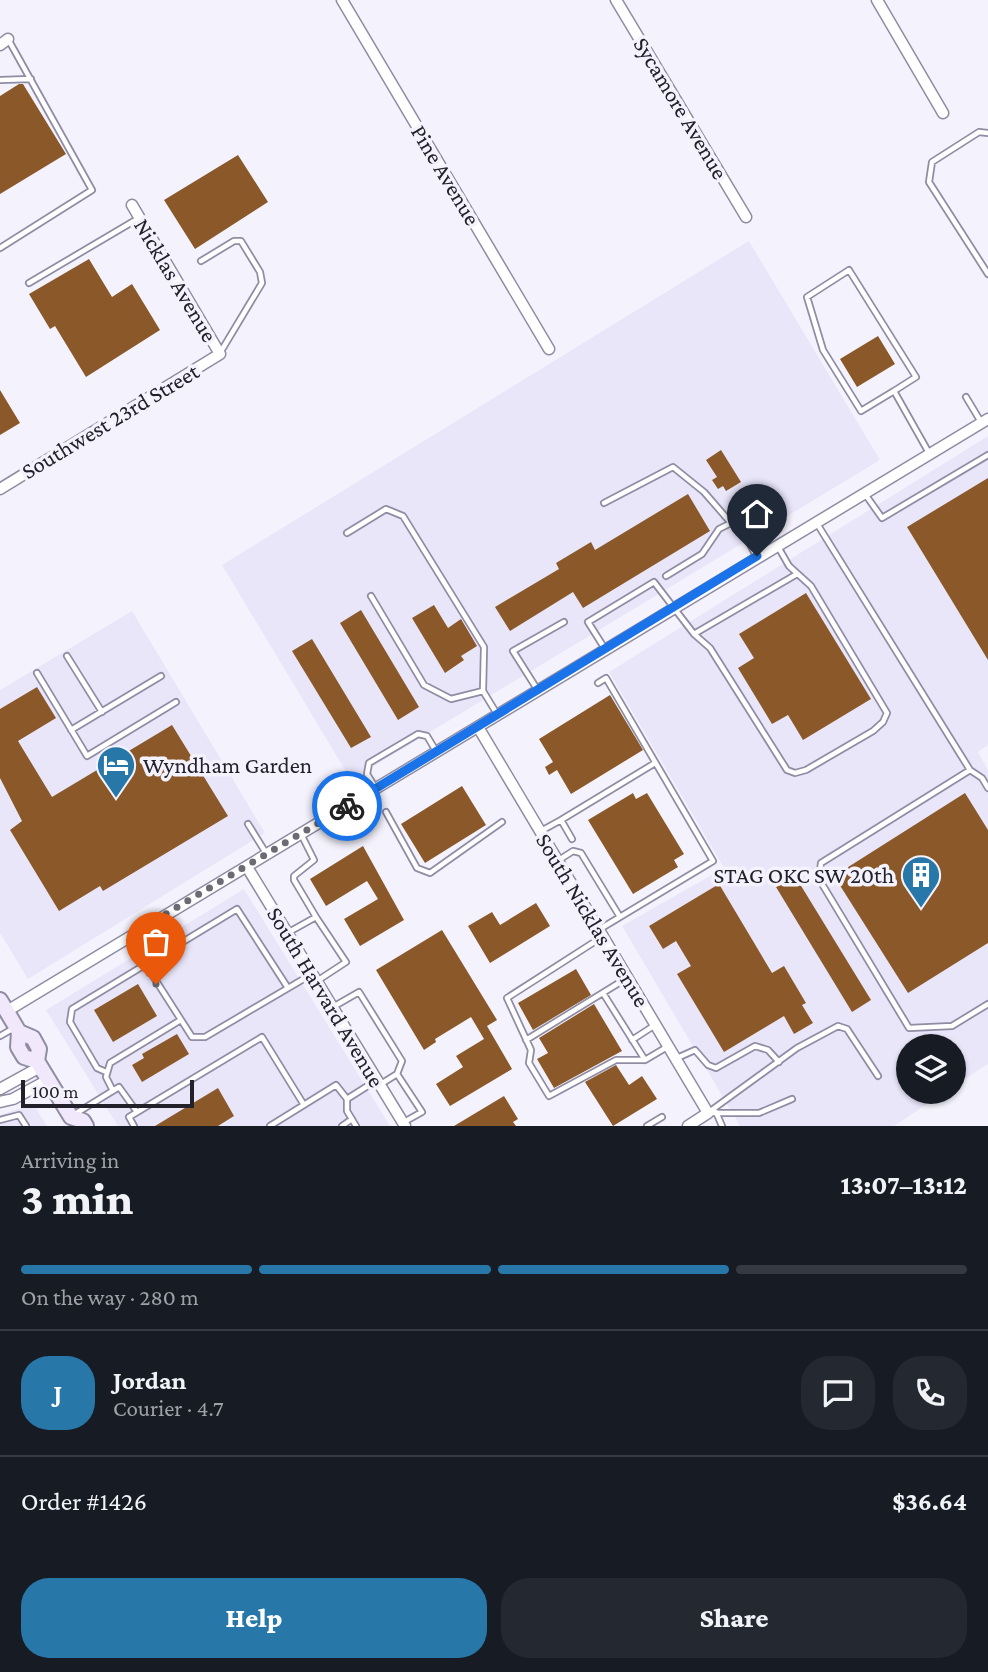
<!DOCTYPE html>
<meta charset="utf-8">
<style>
:root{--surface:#171b24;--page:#242831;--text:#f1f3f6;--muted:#9ea1a6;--line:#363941;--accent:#2877a9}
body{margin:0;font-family:"Crimson Pro",serif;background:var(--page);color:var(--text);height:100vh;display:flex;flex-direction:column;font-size:26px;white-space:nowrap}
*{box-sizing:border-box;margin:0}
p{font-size:23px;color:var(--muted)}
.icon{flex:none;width:38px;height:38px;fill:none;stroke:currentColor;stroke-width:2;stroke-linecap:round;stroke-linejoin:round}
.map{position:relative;height:1126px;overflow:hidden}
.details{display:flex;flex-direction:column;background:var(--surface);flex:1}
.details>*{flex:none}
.fabs{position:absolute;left:896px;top:1034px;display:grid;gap:14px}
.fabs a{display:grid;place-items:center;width:70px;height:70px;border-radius:50%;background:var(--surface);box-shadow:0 2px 5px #0004;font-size:35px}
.scale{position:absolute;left:21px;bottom:18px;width:173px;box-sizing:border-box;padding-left:7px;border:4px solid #222029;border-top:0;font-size:19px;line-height:24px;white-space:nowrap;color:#222029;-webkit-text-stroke:5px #f4f3fd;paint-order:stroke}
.pin{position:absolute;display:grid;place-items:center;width:60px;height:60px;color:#fff;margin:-72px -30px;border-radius:50% 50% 50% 0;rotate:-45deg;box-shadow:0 0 7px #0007}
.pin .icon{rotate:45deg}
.courier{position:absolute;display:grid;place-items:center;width:70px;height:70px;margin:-35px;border:5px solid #1a73e8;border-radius:50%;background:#fff;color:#222;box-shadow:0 2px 9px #0007}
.overview em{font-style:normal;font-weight:800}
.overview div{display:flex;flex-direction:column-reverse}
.overview{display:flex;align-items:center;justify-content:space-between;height:119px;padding:0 21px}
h1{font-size:46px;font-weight:800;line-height:52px}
.bar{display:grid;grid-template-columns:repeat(4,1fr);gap:10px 7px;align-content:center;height:84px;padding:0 21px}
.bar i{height:9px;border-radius:5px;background:var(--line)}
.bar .on{background:var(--accent)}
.bar p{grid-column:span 4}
.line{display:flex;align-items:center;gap:18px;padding:0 21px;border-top:2px solid var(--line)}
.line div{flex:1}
.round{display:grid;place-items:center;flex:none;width:74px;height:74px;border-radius:28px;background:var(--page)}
.primary-button{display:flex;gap:14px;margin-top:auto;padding:14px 21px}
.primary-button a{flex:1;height:80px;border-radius:28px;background:var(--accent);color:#fff;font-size:28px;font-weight:800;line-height:80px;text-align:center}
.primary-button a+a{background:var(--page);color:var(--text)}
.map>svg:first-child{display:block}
.built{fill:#e9e6fa}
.building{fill:#8b5929}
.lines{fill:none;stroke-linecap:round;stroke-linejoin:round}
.service-casing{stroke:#8f8ca3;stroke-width:8}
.minor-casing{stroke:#8f8ca3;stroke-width:13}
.secondary-casing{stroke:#8f8ca3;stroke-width:18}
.service{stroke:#fff;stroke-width:4.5}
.minor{stroke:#fff;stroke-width:10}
.secondary{stroke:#f1e9fb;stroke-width:14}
.done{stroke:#6c6a73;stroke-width:7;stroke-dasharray:0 12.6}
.route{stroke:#1a73e8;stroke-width:9}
.labels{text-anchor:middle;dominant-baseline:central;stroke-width:7;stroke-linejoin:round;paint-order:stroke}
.street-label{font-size:23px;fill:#222029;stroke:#f4f3fd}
.poi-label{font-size:23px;fill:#222029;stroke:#f4f3fd;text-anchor:start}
</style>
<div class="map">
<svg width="988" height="1126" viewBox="0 0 988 1126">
<rect width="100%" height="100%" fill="#f4f3fd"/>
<path class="built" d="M749,241L880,460L351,780L222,565Z
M988,436V745L978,752L988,770V1064L954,1086V1046H908V1092H945L894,1126H740L622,926L724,868L609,672Z
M132,611L265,833L28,979L0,933V690Z
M244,889L390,1126H118L46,1010Z
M33,1104L47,1126H0V1115Z"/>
<path class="building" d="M19,84H23L66,154L0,194V96Z
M238,155L268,202L195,249L164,200Z
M89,259L112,297L132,284L160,330L86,377L55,326L50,329L29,294Z
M878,336L895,364L857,387L840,359Z
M0,390L20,423L0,435Z
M721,450L741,482L726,491L723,486L718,489L712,480L717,477L706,460Z
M988,478V660L907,527Z
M688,494L710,531L583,608L573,592L510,631L495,607L559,569L556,563L591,542L595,550Z
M806,593L871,699L803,740L788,715L772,724L738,668L754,658L739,634Z
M434,605L448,628L461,619L477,646L461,656L464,660L445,673L412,618Z
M361,610L419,707L398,720L340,623Z
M312,639L371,737L351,748L292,651Z
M37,687L56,718L18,741L52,797L172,725L228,816L103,891L100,886L59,911L10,830L22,821L0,778V709Z
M610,695L643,750L571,794L557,770L549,775L545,767L553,762L539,739Z
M462,786L486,825L425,863L401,824Z
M633,793L636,799L647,793L684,854L674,860L678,867L633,894L588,820Z
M965,793L988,830V943L908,993L834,876Z
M363,846L404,920L360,946L344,919L378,899L367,881L326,906L310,879Z
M795,876L871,1000L852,1012L776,887Z
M719,884L772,973L784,966L806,1003L802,1005L813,1023L794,1034L784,1016L724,1052L677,974L691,966L676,941L663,949L649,926Z
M536,903L550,926L490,963L468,926L492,912L500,925Z
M442,930L497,1020L487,1026L512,1069L450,1106L436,1084L463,1067L456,1056L484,1039L471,1017L435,1039L436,1042L424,1050L376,970Z
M576,969L591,995L533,1030L518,1003Z
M138,984L157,1016L113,1042L94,1010Z
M594,1004L622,1051L554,1088L537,1059L548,1053L539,1038Z
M177,1034L189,1054L142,1082L132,1065L144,1058L142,1054Z
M616,1065L629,1085L642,1076L657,1099L613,1126L585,1082Z
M218,1088L234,1116L218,1126H155Z
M504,1096L518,1119L513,1122L516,1126H454Z"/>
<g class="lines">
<g class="service-casing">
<path id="service" d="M0,80L31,79
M988,133L979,132L932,162L929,182L988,274
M0,248L92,190L8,39
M201,261L234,241H241L260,272L262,283L220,353
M29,283L139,218
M894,391L861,411L823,350L807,297L849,270L916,377L894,391L929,453
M966,397L981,422
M865,494L882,518L988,455
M604,503L673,467L704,492L731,523
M816,522L970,770L982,778L988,788
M347,533L386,509L403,516L484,647L483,691L497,714
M666,576L702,554L719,529L731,523L741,527L756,556
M371,596L424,685L451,699L483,691
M694,634L797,574
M605,649L588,622L654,582L694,634L710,648L787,770L795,773L806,770L873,731L883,722L887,713L811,586L789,566L777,545
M67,656L102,712
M37,673L87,756L176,702
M598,683L606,678L713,861L600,929
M537,689L513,651L564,622
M71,730L161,676
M970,770L821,863L819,879L909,1028L952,1026L988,1004
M375,787L367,774L369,763L418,734L427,736L436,751
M386,812L417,868L430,873L502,822
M561,820L655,763
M248,824L266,853
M541,831L561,820L572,839
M301,834L314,860L294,876V880L316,917
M559,860L573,851L581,853L620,917
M289,932L316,917L346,962L317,981
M128,937L192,1037H205L312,974
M602,937L507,998L531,1050L529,1063L549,1096L616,1060H645L667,1047
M603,993L645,1060
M333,1007L359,992L402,1061L397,1074
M0,1036L14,1028
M526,1040L627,978
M632,1040L655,1025
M677,1058L695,1050L708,1065L716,1068L755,1046L768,1050L779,1062
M106,1072L97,1068L70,1022L72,1009L237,909L288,988
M381,1084L397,1074L422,1112L404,1122
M113,1091L106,1077L110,1063L179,1021
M709,1112L797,1048L838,1026L847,1029L878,1076
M716,1112L722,1126
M709,1113H759L792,1099
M75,1114L119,1087L137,1112
M0,1120L19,1115L26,1126
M134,1126L129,1117L262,1037L304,1105
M270,1126L336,1085L347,1099
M342,1126L352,1119
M356,1126L347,1111V1099L377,1080
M647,1126L662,1117"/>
</g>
<g class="minor-casing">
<path id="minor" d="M342,0L549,349
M616,0L746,217
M877,0L943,113
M0,45L8,39
M0,489L220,354L132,205
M478,727L708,1113L688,1126
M247,867L405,1126
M7,1011L988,419
M0,1089L40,1067
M0,1102L13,1099L48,1080"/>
</g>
<g class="secondary-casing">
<path id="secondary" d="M0,1000L19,1032L18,1047L24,1057L37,1061L71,1117L83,1121L86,1126
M19,1032L33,1038L39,1049L37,1061"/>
</g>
<use href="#service" class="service"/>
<use href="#minor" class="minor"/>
<use href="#secondary" class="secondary"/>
</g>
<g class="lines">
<path class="done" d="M156,984L127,937L347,806"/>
<path class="route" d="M347,806L757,556"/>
</g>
<defs>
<g id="hotel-pin" transform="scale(2.0125)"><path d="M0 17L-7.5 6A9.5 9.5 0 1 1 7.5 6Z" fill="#2877a9" stroke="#f4f3fd"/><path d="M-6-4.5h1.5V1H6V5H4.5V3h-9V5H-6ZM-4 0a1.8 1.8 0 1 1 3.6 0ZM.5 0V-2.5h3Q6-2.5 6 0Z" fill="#fff"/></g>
<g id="building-pin" transform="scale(2.0125)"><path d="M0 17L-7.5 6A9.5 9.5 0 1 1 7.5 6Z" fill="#2877a9" stroke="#f4f3fd"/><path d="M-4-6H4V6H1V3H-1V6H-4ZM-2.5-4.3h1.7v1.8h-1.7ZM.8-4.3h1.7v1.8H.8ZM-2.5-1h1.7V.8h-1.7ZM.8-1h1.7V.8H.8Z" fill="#fff"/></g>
</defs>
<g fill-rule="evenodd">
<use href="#hotel-pin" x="116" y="765"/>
<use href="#building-pin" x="921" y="875"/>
</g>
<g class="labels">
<g class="street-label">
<text transform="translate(681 108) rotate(59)">Sycamore Avenue</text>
<text transform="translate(446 175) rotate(59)">Pine Avenue</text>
<text transform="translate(176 280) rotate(59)">Nicklas Avenue</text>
<text transform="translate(110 421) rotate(-31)">Southwest 23rd Street</text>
<text transform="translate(593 920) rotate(59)">South Nicklas Avenue</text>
<text transform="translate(326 997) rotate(59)">South Harvard Avenue</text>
</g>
<g class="poi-label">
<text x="143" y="765">Wyndham Garden</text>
<text x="894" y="875" text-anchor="end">STAG OKC SW 20th</text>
</g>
</g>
</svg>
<div class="fabs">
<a><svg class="icon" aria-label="layers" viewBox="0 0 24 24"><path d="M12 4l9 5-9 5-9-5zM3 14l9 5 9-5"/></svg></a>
</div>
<div class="scale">100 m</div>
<div class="pin" style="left:156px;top:984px;background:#ea580c"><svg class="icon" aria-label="bag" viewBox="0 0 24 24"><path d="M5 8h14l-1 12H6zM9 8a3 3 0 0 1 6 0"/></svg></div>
<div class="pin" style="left:757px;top:556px;background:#1f2937"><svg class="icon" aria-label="home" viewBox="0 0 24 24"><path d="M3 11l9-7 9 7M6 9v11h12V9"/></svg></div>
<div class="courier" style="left:347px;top:806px"><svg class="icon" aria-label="bike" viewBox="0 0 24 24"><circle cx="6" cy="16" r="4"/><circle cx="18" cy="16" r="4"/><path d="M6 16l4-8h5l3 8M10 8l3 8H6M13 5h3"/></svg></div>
</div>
<section class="details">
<div class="overview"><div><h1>3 min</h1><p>Arriving in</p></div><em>13:07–13:12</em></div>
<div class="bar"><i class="on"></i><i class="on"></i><i class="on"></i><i></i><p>On the way · 280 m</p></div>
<div class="line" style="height:126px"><b class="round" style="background:var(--accent);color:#fff">J</b><div><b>Jordan</b><p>Courier · 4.7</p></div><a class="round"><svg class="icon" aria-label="chat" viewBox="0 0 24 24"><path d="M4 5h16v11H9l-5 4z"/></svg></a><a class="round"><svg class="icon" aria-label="phone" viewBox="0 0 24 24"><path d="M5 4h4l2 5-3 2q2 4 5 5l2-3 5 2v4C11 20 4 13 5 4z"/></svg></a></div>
<div class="line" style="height:91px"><div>Order #1426</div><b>$36.64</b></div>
<div class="primary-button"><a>Help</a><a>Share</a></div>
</section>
